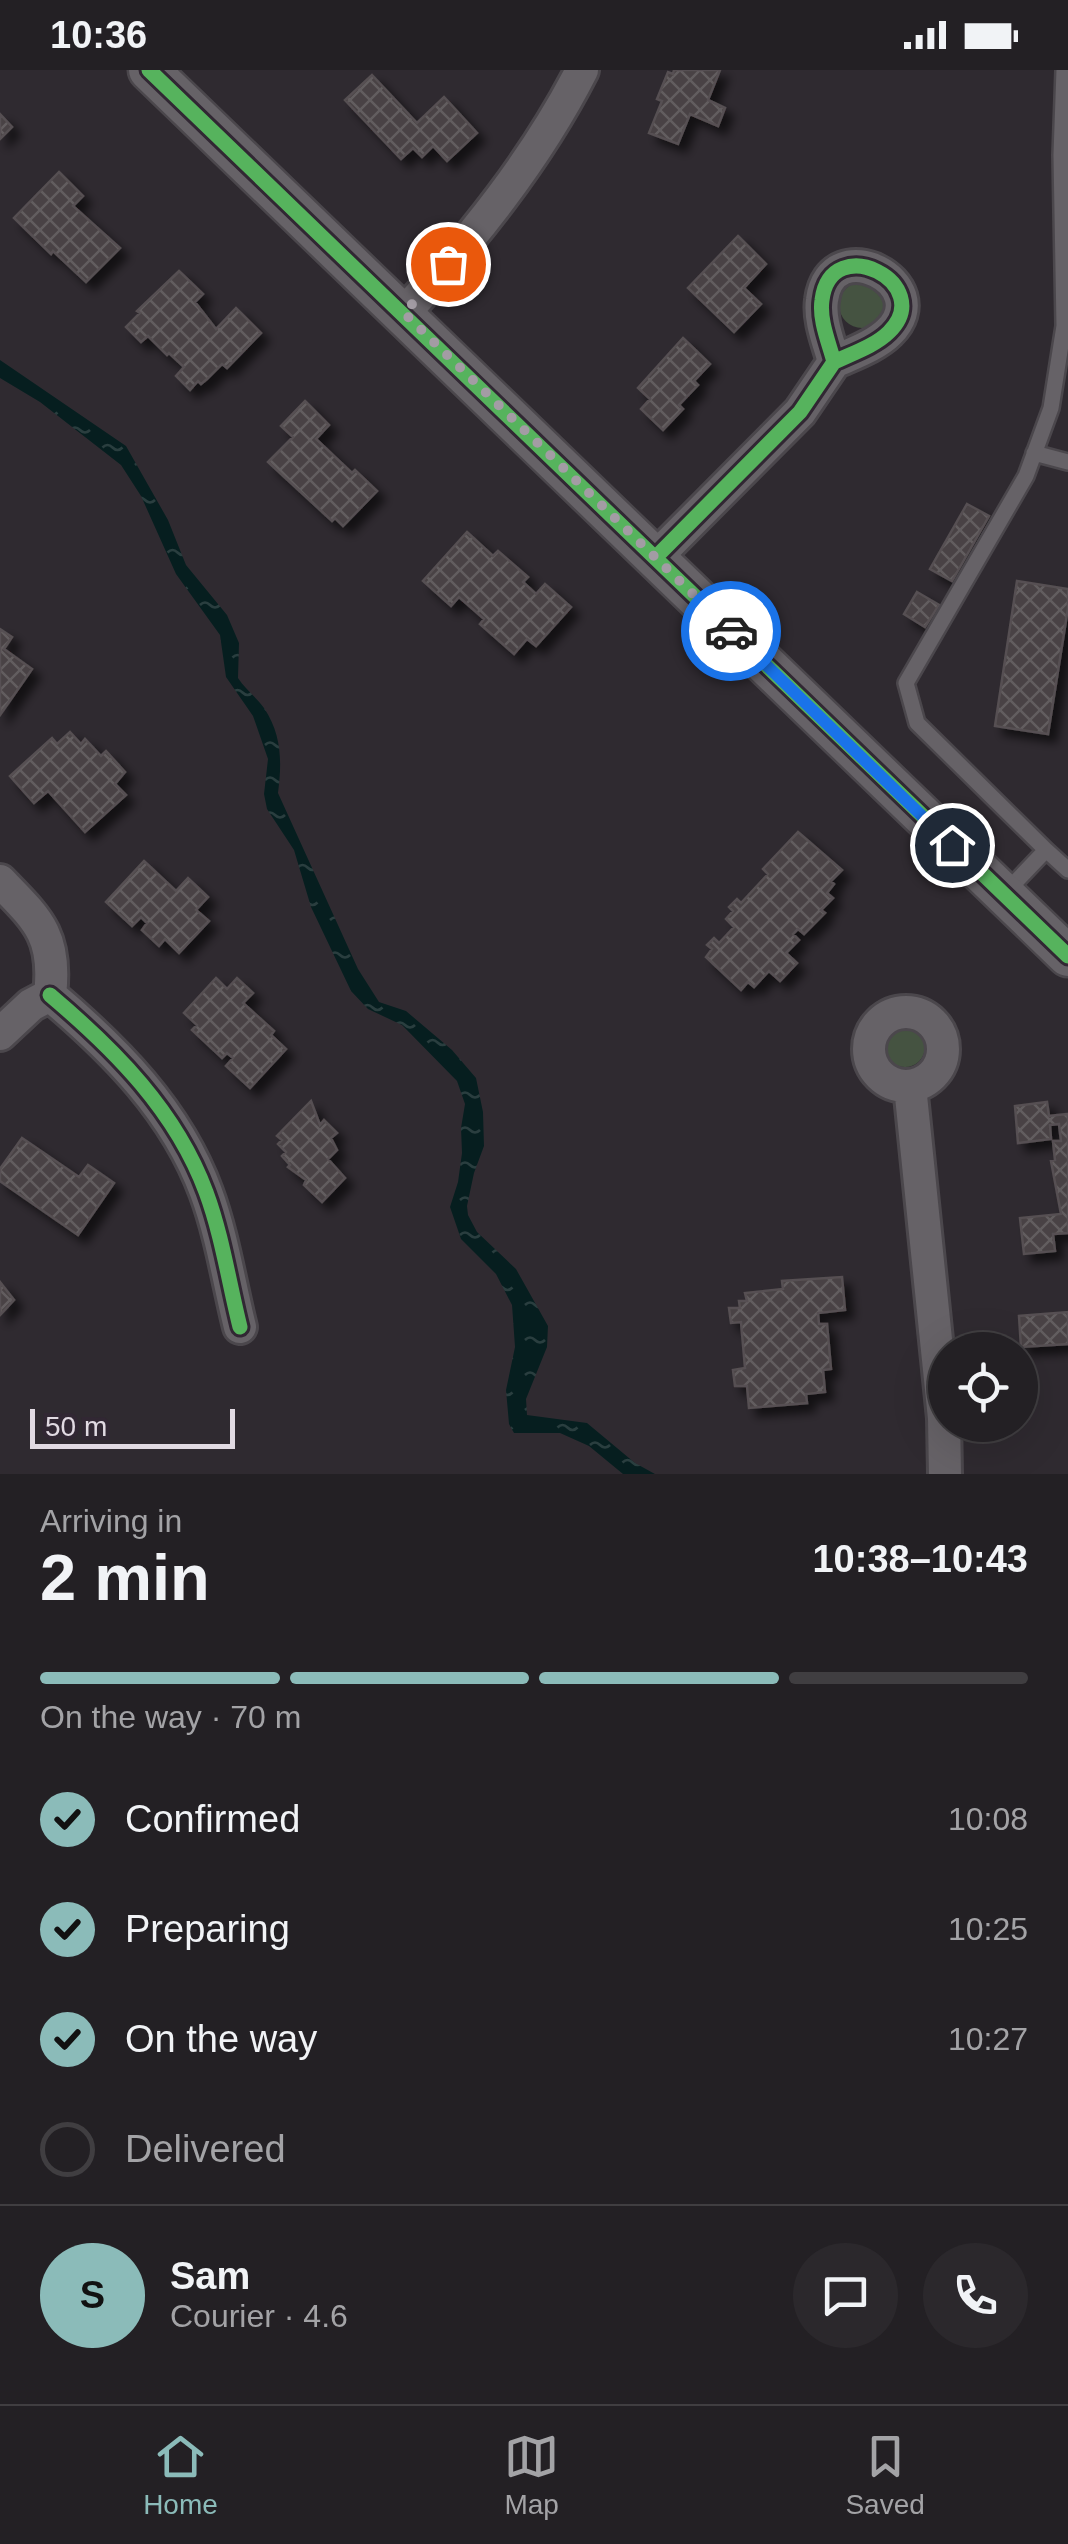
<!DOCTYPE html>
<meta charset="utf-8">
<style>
:root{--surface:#232024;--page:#2b282c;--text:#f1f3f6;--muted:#a3a3a6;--line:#403e41;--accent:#8bbbb9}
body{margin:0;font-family:Arial,sans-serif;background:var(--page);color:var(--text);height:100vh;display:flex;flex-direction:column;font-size:38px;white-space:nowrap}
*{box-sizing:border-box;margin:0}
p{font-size:32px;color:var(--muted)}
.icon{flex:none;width:55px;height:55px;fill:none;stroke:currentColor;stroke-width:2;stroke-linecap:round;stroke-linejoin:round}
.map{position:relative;height:1404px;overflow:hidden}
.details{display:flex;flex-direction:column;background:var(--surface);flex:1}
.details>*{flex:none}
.buttons{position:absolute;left:928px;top:1262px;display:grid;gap:20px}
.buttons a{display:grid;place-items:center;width:110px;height:110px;border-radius:50%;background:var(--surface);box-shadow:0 10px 40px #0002,0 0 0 2px var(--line);font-size:50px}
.scale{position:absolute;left:30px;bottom:25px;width:205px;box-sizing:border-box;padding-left:10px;border:5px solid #e1dae2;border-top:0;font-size:28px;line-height:35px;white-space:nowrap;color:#e1dae2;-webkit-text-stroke:8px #312733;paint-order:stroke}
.pin{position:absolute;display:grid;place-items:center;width:85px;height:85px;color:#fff;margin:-42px;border:5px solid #fff;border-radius:50%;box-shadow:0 2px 10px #0007}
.courier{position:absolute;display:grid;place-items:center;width:100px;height:100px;margin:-50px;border:8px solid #1a73e8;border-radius:50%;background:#fff;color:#222;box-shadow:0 2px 12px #0007}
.overview em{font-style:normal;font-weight:700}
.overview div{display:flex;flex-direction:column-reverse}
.overview{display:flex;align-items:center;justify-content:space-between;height:170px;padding:0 40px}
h1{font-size:65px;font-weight:700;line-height:75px}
.bar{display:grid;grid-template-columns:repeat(4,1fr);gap:15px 10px;align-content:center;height:120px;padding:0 40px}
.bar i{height:12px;border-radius:8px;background:var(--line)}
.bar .current{background:var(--accent)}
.bar p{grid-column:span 4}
.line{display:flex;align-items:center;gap:25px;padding:0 40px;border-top:2px solid var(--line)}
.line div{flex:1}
.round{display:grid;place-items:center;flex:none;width:105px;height:105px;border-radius:52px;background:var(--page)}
ol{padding:0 40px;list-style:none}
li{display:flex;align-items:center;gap:30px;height:110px}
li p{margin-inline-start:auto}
li .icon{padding:10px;border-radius:50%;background:var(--accent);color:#111;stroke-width:4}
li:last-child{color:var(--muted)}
li i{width:55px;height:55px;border:5px solid var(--line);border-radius:50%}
.status{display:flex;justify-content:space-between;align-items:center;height:70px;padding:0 50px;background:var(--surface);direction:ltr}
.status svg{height:28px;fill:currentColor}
.dock{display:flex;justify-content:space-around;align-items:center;height:140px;border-top:2px solid var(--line);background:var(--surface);font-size:28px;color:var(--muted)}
.dock a{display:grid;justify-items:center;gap:5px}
.dock .current{color:var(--accent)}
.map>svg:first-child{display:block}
.green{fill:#455341}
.water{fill:url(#water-ripples)}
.building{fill:url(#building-cross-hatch);stroke:#565052;stroke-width:2.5;filter:url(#shadow)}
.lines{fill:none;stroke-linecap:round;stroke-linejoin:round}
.service-casing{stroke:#4b474c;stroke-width:20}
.minor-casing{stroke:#4b474c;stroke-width:38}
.tertiary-casing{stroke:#4b474c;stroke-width:45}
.service{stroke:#666267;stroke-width:15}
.minor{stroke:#666267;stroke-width:32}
.tertiary{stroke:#666267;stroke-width:40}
.cycleway-casing{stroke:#312733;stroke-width:21}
.cycleway{stroke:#56b35d;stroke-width:15}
.done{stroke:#a39ca4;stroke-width:10;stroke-dasharray:0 18}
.route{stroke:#1a73e8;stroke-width:12}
</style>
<div class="status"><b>10:36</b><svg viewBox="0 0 49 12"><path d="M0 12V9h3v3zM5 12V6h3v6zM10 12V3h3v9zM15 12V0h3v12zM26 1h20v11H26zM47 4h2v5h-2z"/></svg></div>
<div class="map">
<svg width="1068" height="1404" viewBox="0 0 1068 1404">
<defs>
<pattern id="water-ripples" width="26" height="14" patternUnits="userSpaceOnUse" patternTransform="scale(2.5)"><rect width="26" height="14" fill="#061e1f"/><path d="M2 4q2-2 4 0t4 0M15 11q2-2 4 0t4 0" fill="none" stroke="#2a3e3f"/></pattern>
<pattern id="building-cross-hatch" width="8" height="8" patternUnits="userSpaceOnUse" patternTransform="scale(2.5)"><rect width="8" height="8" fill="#484244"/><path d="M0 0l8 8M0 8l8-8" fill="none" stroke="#625d5f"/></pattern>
<filter id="shadow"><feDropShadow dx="8" dy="8" stdDeviation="5" flood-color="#0009"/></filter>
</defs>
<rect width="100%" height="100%" fill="#2f2a30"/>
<path class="green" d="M839 235a23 23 0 1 1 46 0a23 23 0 1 1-46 0Z
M885 977a20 20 0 1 1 40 0a20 20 0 1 1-40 0Z"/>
<path class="water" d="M0,290L126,376L168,450L186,495L227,545L239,573L238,608C245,619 256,627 264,638C282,665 282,692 278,723L358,899L379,932L406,941L452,980L476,1008L483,1042L484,1076L474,1103L467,1136L468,1145L477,1162L516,1199L548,1256L547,1277L526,1329L527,1345L587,1353L635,1393L655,1404H623L589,1376L560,1363H514L509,1354L506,1320L515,1277L512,1235L496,1204L461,1169L450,1137L458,1112L462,1083L461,1058L465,1034L457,1011L402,955L368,939L351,921L311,837L294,780L267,739L264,724L268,689L253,646L226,607L220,565L176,504L141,426L121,395L40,332L0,308Z"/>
<path class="building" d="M674,0H720L708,30L725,38L718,56L690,44L678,74L649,63L662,31L657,29L668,2L673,4Z
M372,5L417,53L444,27L477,63L447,91L433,76L422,87L413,78L401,89L345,30Z
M0,44L12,57L0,69Z
M59,102L83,126L73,136L120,178L86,212L53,181L51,184L14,148Z
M738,166L766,194L744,218L761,234L734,262L688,218Z
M179,201L203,224L195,232L216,259L236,238L261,263L227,298L222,294L207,309L201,314L198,311L190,320L176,306L184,297L169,283L167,285L148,266L141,272L126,257L140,243L137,241Z
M683,268L710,294L694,311L698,315L679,335L683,339L663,360L641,339L650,329L638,318Z
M305,331L329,355L316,369L352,403L355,400L377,421L343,456L335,448L332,451L268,392L293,367L281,356Z
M967,434L989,446L952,511L930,499Z
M467,462L493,486L498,481L528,507L523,512L536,524L545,514L571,537L536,576L527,569L514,584L480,554L484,549L459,527L451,536L423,511Z
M1017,511L1068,519V538L1048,664L995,656Z
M917,522L939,535L925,557L904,544Z
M0,559L12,567L4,579L32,599L0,645Z
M70,662L81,674L85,669L101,686L106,681L125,702L115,714L126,725L85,762L48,721L34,733L10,706L52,668L57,674Z
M798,762L842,800L831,811L834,814L827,823L833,828L821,840L825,843L804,864L798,859L793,864L799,870L786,883L797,893L780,911L769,901L754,917L748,912L741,920L706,887L712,879L707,875L714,868L719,873L734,857L726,849L733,841L729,837L737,829L741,833L768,804L763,799Z
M144,791L176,821L188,808L208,827L196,840L209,851L179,883L165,869L159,876L142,860L147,853L141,847L132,856L106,832Z
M216,908L227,919L237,908L253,923L243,933L274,961L271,965L286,979L250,1018L226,996L233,988L227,983L222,988L192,960L197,955L184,943Z
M311,1031L320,1055L324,1050L337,1063L331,1068L337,1080L328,1089L345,1108L322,1132L304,1115L306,1110L288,1097L290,1095L282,1086L286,1082L278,1074L282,1070L277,1066Z
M1047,1032L1049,1046L1068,1044V1163L1053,1164L1055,1181L1024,1184L1020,1148L1061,1144L1051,1091L1055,1090L1053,1071H1061L1059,1054L1050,1055L1051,1069L1018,1073L1015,1036Z
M22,1068L79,1107L88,1095L114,1113L78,1165L0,1111V1099Z
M842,1207L845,1240L818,1243L819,1254H827L831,1299L823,1300L825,1322L806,1324L807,1333L749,1338L747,1316H735L733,1300L745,1298L741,1252L731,1253L729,1238H740L739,1231H747L745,1223L783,1219L782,1211Z
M0,1212L14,1230L0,1245Z
M1068,1242V1274L1021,1277L1019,1246Z"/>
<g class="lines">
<g class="service-casing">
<path id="service" d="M1034,383L1068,392
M1046,780L1068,800
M1006,822L1046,780L917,653L906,613L1026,406L1051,338L1064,256L1061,85L1064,0"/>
</g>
<g class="minor-casing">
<path id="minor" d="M404,243C472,169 536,90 582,0
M656,487L800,342L834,292C829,273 819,250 822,230C831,159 938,214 889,262C875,276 851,284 834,292
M0,811C38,850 57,866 50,925
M50,925C115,980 176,1041 206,1122C222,1165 229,1213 240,1257
M869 979a37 37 0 1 1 74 0a37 37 0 1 1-74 0Z
M0,964L31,935L50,925
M910,1016L944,1348L945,1404"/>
</g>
<g class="tertiary-casing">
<path id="tertiary" d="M149,0L1068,886"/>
</g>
<use href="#service" class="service"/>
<use href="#minor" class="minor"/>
<use href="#tertiary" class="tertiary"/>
<g class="cycleway-casing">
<path id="cycleway" d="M149,0L1068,886
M656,487L800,342L834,292C829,273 819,250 822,230C831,159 938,214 889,262C875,276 851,284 834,292
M50,925C115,980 176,1041 206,1122C222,1165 229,1213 240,1257"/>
</g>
<use href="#cycleway" class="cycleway"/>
</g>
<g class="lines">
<path class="done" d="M448,194L404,243L731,561"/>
<path class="route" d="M731,561L952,775"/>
</g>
</svg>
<div class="buttons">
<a><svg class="icon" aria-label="locate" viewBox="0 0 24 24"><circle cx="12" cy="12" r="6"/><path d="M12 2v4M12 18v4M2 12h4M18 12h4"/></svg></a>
</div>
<div class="scale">50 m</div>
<div class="pin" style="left:448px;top:194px;background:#ea580c"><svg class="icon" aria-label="bag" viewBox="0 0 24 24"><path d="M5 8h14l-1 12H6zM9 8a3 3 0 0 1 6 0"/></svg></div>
<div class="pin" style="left:952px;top:775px;background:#1f2937"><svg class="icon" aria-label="home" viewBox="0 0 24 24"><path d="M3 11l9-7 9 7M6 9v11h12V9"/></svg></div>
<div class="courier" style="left:731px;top:561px"><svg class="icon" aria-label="car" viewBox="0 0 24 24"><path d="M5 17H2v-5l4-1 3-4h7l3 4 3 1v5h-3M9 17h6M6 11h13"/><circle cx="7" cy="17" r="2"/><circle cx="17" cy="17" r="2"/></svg></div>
</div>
<section class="details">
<div class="overview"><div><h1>2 min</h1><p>Arriving in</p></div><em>10:38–10:43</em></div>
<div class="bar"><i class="current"></i><i class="current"></i><i class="current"></i><i></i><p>On the way · 70 m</p></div>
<ol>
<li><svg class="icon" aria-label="check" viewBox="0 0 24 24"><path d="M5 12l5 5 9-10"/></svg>Confirmed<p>10:08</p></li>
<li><svg class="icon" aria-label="check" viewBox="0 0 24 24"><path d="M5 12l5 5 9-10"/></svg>Preparing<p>10:25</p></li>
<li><svg class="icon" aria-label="check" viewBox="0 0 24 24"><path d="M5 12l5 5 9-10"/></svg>On the way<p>10:27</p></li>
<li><i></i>Delivered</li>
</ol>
<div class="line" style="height:180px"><b class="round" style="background:var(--accent);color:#111">S</b><div><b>Sam</b><p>Courier · 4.6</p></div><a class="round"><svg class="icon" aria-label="chat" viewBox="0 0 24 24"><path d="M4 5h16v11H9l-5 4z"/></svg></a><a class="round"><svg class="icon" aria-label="phone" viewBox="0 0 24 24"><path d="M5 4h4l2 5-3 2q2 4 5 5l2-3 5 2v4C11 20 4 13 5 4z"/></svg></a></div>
</section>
<nav class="dock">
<a class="current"><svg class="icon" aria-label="home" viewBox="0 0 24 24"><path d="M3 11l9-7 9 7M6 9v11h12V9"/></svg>Home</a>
<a><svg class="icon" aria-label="map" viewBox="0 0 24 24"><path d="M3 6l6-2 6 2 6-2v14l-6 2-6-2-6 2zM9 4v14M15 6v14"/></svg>Map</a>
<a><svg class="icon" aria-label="saved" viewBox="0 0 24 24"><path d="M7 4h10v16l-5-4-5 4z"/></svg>Saved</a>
</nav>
